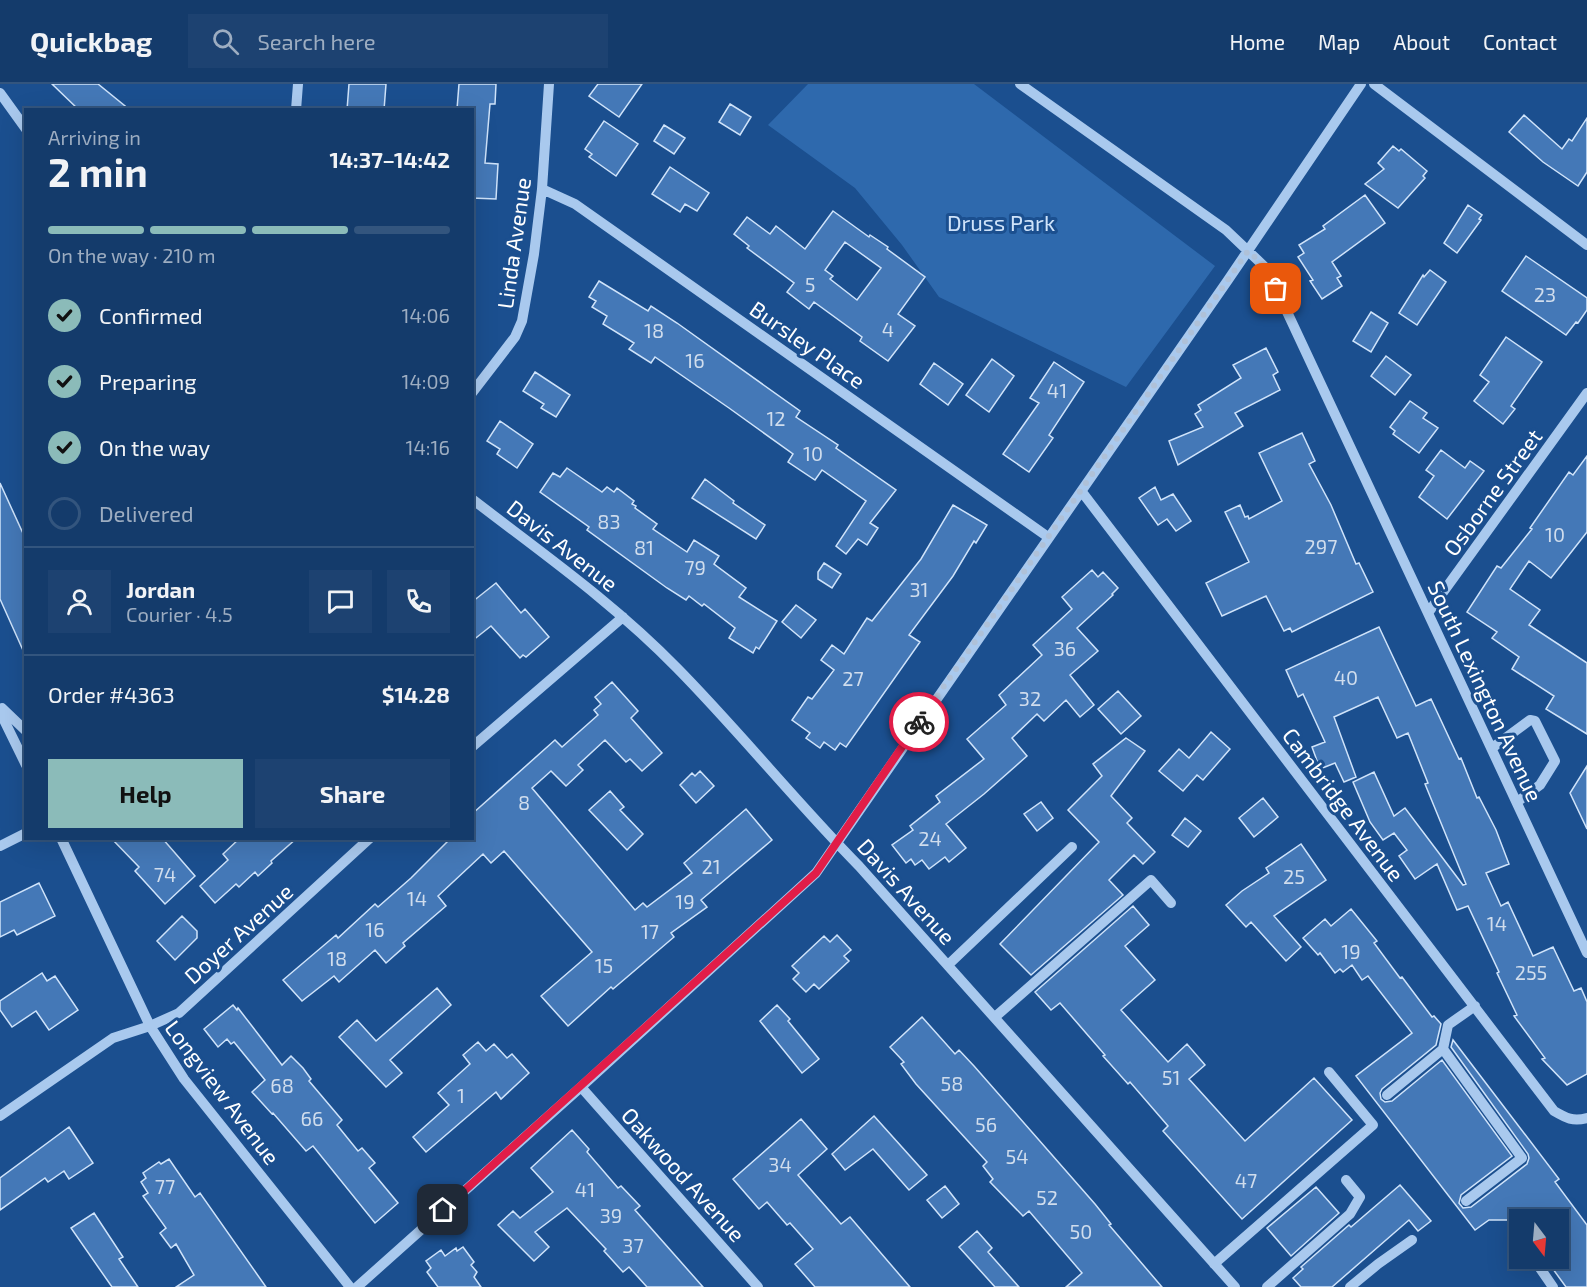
<!DOCTYPE html>
<meta charset="utf-8">
<style>
:root{--surface:#143b6b;--page:#1d4271;--text:#f1f3f6;--muted:#9dadc1;--line:#33557e;--accent:#8bbbb9}
body{margin:0;font-family:"Exo 2",sans-serif;background:var(--page);color:var(--text);height:100vh;display:flex;flex-direction:column;font-size:22px;white-space:nowrap}
*{box-sizing:border-box;margin:0}
p{font-size:20px;color:var(--muted)}
.icon{flex:none;width:33px;height:33px;fill:none;stroke:currentColor;stroke-width:2;stroke-linecap:round;stroke-linejoin:round}
.map{position:relative;flex:1;overflow:hidden}
.side{position:absolute;left:24px;top:24px;width:450px;height:732px;display:flex;flex-direction:column;background:var(--surface);border-radius:0px;box-shadow:0 6px 24px #0002,0 0 0 2px var(--line)}
.side>*{flex:none}
.needle{width:39px;rotate:164deg}
.buttons{position:absolute;left:1509px;top:1125px;display:grid;gap:12px}
.buttons a{display:grid;place-items:center;width:60px;height:60px;border-radius:0px;background:var(--surface);box-shadow:0 6px 24px #0002,0 0 0 2px var(--line);font-size:30px}
.pin{position:absolute;display:grid;place-items:center;width:51px;height:51px;color:#fff;margin:-26px;border-radius:12px;box-shadow:0 3px 9px #0006}
.courier{position:absolute;display:grid;place-items:center;width:60px;height:60px;margin:-30px;border:4px solid #e11d48;border-radius:50%;background:#fff;color:#222;box-shadow:0 2px 8px #0007}
.head em{font-style:normal;font-weight:700}
.head div{display:flex;flex-direction:column-reverse}
.head{display:flex;align-items:center;justify-content:space-between;height:102px;padding:0 24px}
h1{font-size:39px;font-weight:700;line-height:45px}
.bar{display:grid;grid-template-columns:repeat(4,1fr);gap:9px 6px;align-content:center;height:72px;padding:0 24px}
.bar i{height:8px;border-radius:4px;background:var(--line)}
.bar .selected{background:var(--accent)}
.bar p{grid-column:span 4}
.line{display:flex;align-items:center;gap:15px;padding:0 24px;border-top:2px solid var(--line)}
.line div{flex:1}
.round{display:grid;place-items:center;flex:none;width:63px;height:63px;border-radius:0px;background:var(--page)}
ol{padding:0 24px;list-style:none}
li{display:flex;align-items:center;gap:18px;height:66px}
li p{margin-inline-start:auto}
li .icon{padding:6px;border-radius:50%;background:var(--accent);color:#111;stroke-width:4}
li:last-child{color:var(--muted)}
li i{width:33px;height:33px;border:3px solid var(--line);border-radius:50%}
.primary-button{display:flex;gap:12px;margin-top:auto;padding:12px 24px}
.primary-button a{flex:1;height:69px;border-radius:0px;background:var(--accent);color:#111;font-size:24px;font-weight:700;line-height:69px;text-align:center}
.primary-button a+a{background:var(--page);color:var(--text)}
header{display:flex;align-items:center;gap:36px;box-sizing:border-box;height:84px;padding:0 30px;background:var(--surface);border-bottom:2px solid var(--line)}
header strong{font-size:28px}
nav{display:flex;gap:33px;margin-inline-start:auto;font-size:21px}
.search{width:420px;height:54px;background:var(--page);display:flex;align-items:center;gap:15px;box-sizing:border-box;padding:0 21px;border-radius:0px;color:var(--muted);font-size:22px}
.map>svg:first-child{display:block}
.green{fill:#2e69ad}
.building{fill:#4478b7;stroke:#cfe3fa;stroke-width:1.5;fill-rule:evenodd}
.lines{fill:none;stroke-linecap:round;stroke-linejoin:round}
.minor{stroke:#a9c9ee;stroke-width:10}
.done{stroke:#afc1d8;stroke-width:6;stroke-dasharray:0 10.8}
.route{stroke:#e11d48;stroke-width:8}
.labels{text-anchor:middle;dominant-baseline:central;stroke-width:6;stroke-linejoin:round;paint-order:stroke}
.number-label{font-size:20px;fill:#d0dded}
.park-label{font-size:22px;fill:#cfe3fa;stroke:#1b4f8f}
.street-label{font-size:22px;fill:#fff;stroke:#1b4f8f}
</style>
<header>
<strong>Quickbag</strong>
<div class="search"><svg class="icon" aria-label="search" viewBox="0 0 24 24"><circle cx="10" cy="10" r="6"/><path d="M15 15l6 6"/></svg>Search here</div>
<nav><a>Home</a><a>Map</a><a>About</a><a>Contact</a></nav>
</header>
<div class="map">
<svg width="1587" height="1203" viewBox="0 0 1587 1203">
<rect width="100%" height="100%" fill="#1b4f8f"/>
<path class="green" d="M808,0H974L1215,182L1126,303L939,213L902,161L855,104L768,41Z"/>
<path class="building" d="M52,0H98L130,26H79Z
M349,0H386L384,26H347Z
M459,0H496L495,20H490L485,79L498,80L496,115L472,114V26L457,25Z
M598,0H642L619,33L589,12Z
M730,20L751,33L740,51L719,38Z
M1524,31L1562,65L1569,55L1572,57L1587,34V88L1578,102L1543,78L1509,48Z
M604,37L638,60L616,92L589,73L592,70L585,65Z
M664,41L685,54L674,70L654,57Z
M1393,62L1399,67L1401,65L1427,87L1423,92L1425,94L1398,124L1365,100L1384,85L1378,79Z
M670,83L709,109L697,127L685,120L680,128L652,110Z
M1365,111L1385,139L1332,178L1341,192L1337,194L1342,202L1322,215L1310,197L1313,196L1298,173L1304,169L1299,161L1325,145L1323,142Z
M1468,121L1482,131L1479,135L1481,136L1457,169L1444,159Z
M833,127L869,153L870,151L888,163L887,165L925,193L898,230L915,242L888,277L860,257L862,253L814,218L809,225L787,208L794,199L747,164L749,162L734,150L747,133L770,150L776,142L805,165ZM845,158L881,184L857,216L830,195L833,192L825,186Z
M1526,172L1587,214V226L1578,239L1576,238L1566,251L1502,207Z
M1430,186L1446,198L1417,241L1399,229L1423,191L1424,193Z
M599,197L648,227L651,222L677,239L800,327L796,333L838,361L836,364L896,406L870,439L878,444L867,461L858,455L846,470L836,462L866,417L822,386L815,396L788,378L793,370L729,324L655,273L651,279L629,265L634,259L603,240L607,232L592,223L596,217L589,213Z
M1371,228L1388,239L1371,268L1353,257Z
M1506,253L1542,278L1511,322L1515,325L1503,340L1474,317L1489,298L1480,291Z
M1266,264L1278,288L1273,291L1280,306L1235,329L1243,342L1178,381L1169,357L1203,343L1195,330L1201,326L1198,321L1241,294L1233,281Z
M1386,272L1411,291L1395,311L1371,292Z
M992,275L1014,292L989,328L966,311Z
M1054,278L1084,298L1049,351L1053,354L1029,388L1003,370L1039,319L1030,314Z
M934,279L963,300L948,321L920,300Z
M535,288L570,311L556,333L541,324L544,320L523,307Z
M1410,317L1427,329L1423,334L1438,344L1419,369L1393,350L1395,347L1390,343Z
M500,337L533,360L517,384L497,370L500,365L487,357Z
M1302,349L1315,377L1309,380L1331,421L1356,480L1359,479L1373,508L1292,548L1290,544L1284,547L1266,512L1222,532L1206,499L1249,478L1225,428L1240,421L1245,433L1248,432L1249,435L1282,417L1259,369Z
M1441,366L1465,384L1470,377L1484,387L1447,435L1419,413L1434,392L1426,386Z
M1587,372V448L1551,494L1529,477L1510,505L1540,526L1529,541L1587,579V650L1546,625L1554,612L1512,585L1519,573L1492,554L1497,548L1467,528L1497,482L1501,484L1532,445L1530,444L1569,388L1573,391Z
M567,384L602,408L607,403L614,408L617,404L634,417L632,420L636,422L635,424L657,440L653,445L687,468L694,456L719,472L714,480L746,504L739,513L777,537L759,565L756,563L753,569L729,554L735,544L704,520L702,522L689,512L686,516L667,504L587,446L589,443L540,408L553,389L560,393Z
M705,395L734,417L733,419L765,441L756,455L692,414Z
M0,399L26,456V573L0,515Z
M1155,403L1161,416L1173,410L1191,437L1176,447L1167,435L1158,441L1139,414Z
M953,421L987,441L976,459L974,457L953,492L909,551L920,558L846,663L840,659L835,666L824,658L820,664L806,654L810,649L792,636L808,613L812,615L834,586L821,576L832,561L844,570L867,534L872,537L921,475Z
M824,479L841,490L832,504L818,495V488Z
M1092,486L1098,493L1103,488L1118,504L1112,510L1113,511L1077,544L1098,567L1070,591L1094,621L1080,633L1066,616L1044,637L1037,630L1012,654L1027,672L984,710L946,740L966,764L949,778L945,773L929,785L922,776L915,781L911,775L906,779L892,761L913,746L910,742L940,718L936,712L984,675L967,655L1006,621L999,611L1042,571L1033,561L1072,525L1062,513Z
M496,499L521,529L525,525L549,553L526,573L523,571L520,574L491,542L472,557V518Z
M796,521L816,536L801,554L782,538Z
M1379,543L1416,622L1431,615L1459,675L1461,674L1477,714L1479,713L1496,746L1509,780L1486,789L1501,822L1508,818L1533,872L1553,863L1574,907L1581,904L1587,918V990L1567,1001L1542,975L1545,974L1514,932L1517,931L1497,889L1499,888L1468,822L1457,826L1437,780L1415,795L1399,772L1407,766L1394,749L1383,756L1370,738L1353,698L1374,688L1394,732L1405,724L1463,801L1466,800L1425,700L1428,699L1408,649L1397,654L1378,613L1334,633L1356,693L1344,698L1335,679L1320,685L1312,663L1325,658L1303,610L1298,613L1286,586Z
M612,598L638,627L631,634L662,669L642,687L630,675L626,678L605,656L578,681L583,686L566,702L551,687L532,704L635,826L643,819L647,823L692,789L684,779L746,725L772,756L701,816L707,823L671,849L674,853L613,905L611,903L568,942L541,912L592,868L504,767L491,779L483,770L438,812L446,822L403,859L405,862L386,879L375,866L339,898L334,892L302,917L283,896L336,851L338,854L375,820L378,823L411,794L451,754H472V730L555,656L562,663L598,631L594,626L601,620L595,613Z
M1118,607L1141,632L1121,650L1098,625Z
M1211,648L1230,665L1203,696L1197,691L1183,707L1159,687L1179,665L1189,674Z
M1126,654L1145,667L1111,712L1132,734L1127,739L1155,768L1143,780L1134,771L1109,796L1123,811L1031,891L1000,860L1099,758L1068,726L1102,692L1093,680Z
M1587,682V745L1570,709Z
M700,687L714,702L696,719L680,701L692,689L695,692Z
M610,707L624,723L620,726L643,750L627,766L589,726Z
M1263,714L1278,733L1254,753L1239,734Z
M1041,718L1053,734L1037,747L1024,730Z
M1185,734L1201,747L1188,763L1172,751Z
M111,754H162L195,792L165,820L135,787L139,783Z
M240,754H297L271,777L272,779L258,792L255,788L239,803L236,800L215,819L200,802L228,776L223,770Z
M1301,760L1326,796L1274,832L1301,863L1286,877L1251,838L1246,843L1226,821L1242,807L1269,789L1266,784Z
M39,799L55,832L17,851L14,846L0,853V818Z
M1133,822L1149,841L1125,862L1155,896L1121,926L1168,978L1187,960L1205,981L1189,995L1245,1057L1314,994L1352,1036L1242,1135L1163,1047L1168,1042L1130,998L1128,1000L1103,972L1105,971L1060,919L1051,926L1035,908Z
M1351,825L1377,857L1374,859L1400,894L1402,893L1432,933L1434,932L1441,940L1436,961L1382,1005L1380,1009L1381,1015L1385,1018L1392,1017L1442,976L1512,1072L1461,1111L1459,1119L1463,1124L1471,1123L1527,1080L1529,1074L1528,1070L1451,963L1453,956L1559,1095L1555,1098L1587,1141V1203H1566L1545,1174H1558V1136H1489L1475,1146L1356,992L1412,949L1368,892L1362,896L1352,881L1343,888L1340,885L1335,889L1320,869L1318,871L1303,854L1325,835L1331,842Z
M182,832L197,847V854L175,876L157,857Z
M837,851L851,866L844,872L849,877L819,905L814,900L806,908L793,895L799,889L792,882L824,852L830,858Z
M42,889L47,897L55,892L78,926L49,946L36,927L12,943L0,926V917Z
M437,904L451,921L390,976L402,989L386,1003L339,953L357,936L376,957Z
M233,921L237,926L238,924L282,981L291,972L303,984L311,995L309,997L342,1036L337,1041L358,1067L362,1064L375,1079L369,1084L398,1119L375,1139L313,1062L306,1067L273,1029L272,1030L252,1008L265,996L234,958L231,960L227,955L218,963L204,945Z
M777,921L790,935L788,937L819,975L802,989L760,937Z
M922,933L955,970L959,966L974,982L1095,1120L1111,1140L1109,1141L1162,1203H1066L1082,1189L1029,1127L1023,1132L990,1098L993,1095L983,1082L987,1078L916,1000L901,980L904,978L890,963Z
M478,958L486,967L494,960L507,974L512,970L529,989L501,1015L496,1008L426,1068L413,1053L449,1021L438,1009L470,980L463,971Z
M874,1032L927,1091L909,1106L873,1065L845,1086L832,1070Z
M801,1035L827,1065L798,1091L841,1140L850,1133L910,1203H815L795,1180L813,1165L790,1139L787,1141L767,1118L759,1125L733,1095Z
M69,1043L93,1079L69,1095L64,1087L48,1098L45,1094L0,1126V1094Z
M572,1046L589,1065L587,1068L618,1104L621,1102L640,1122L635,1126L703,1203H647L629,1183L623,1188L604,1167L606,1165L567,1124L535,1148L549,1163L534,1177L498,1141L513,1127L520,1134L553,1108L531,1084Z
M169,1075L195,1113L200,1109L266,1203H176L194,1191L176,1160L171,1164L160,1149L166,1144L143,1112L148,1109L141,1098L146,1094L143,1089L159,1078L161,1080Z
M1400,1101L1431,1137L1418,1147L1409,1136L1332,1203H1301L1293,1194L1303,1185L1301,1183L1349,1141L1351,1143Z
M945,1102L959,1120L942,1134L927,1116Z
M1316,1103L1339,1129L1291,1172L1267,1144Z
M94,1129L123,1173L119,1175L138,1203H112L71,1144Z
M977,1147L992,1164L988,1168L1019,1203H995L959,1163Z
M463,1163L474,1178L471,1181L477,1188L474,1193L481,1203H438L427,1188L431,1184L426,1177L441,1166L445,1172L456,1164L457,1167Z"/>
<g class="lines">
<path class="minor" d="M1020,0L1226,146L1267,185L1587,869
M1374,0L1587,161
M0,9L26,45
M296,26L298,0
M542,105L575,120L1048,453
M472,309L515,253L522,237L534,170L542,105L549,0
M1082,408L1554,1027C1566,1034 1573,1038 1587,1034
M472,415C542,469 615,520 677,584C740,648 796,718 859,782L1235,1203
M1428,529L1587,309
M2,624L26,647
M0,628L26,681
M472,663L623,533
M1492,664L1530,636L1535,637L1555,677L1540,701L1517,718
M61,754L150,942L184,995L350,1203
M0,762L26,749
M948,881L1072,763
M995,933L1151,796L1171,819
M1443,965L1522,1074L1466,1117
M581,1003L758,1203
M1387,1011L1443,965L1448,941L1475,922
M0,1032L113,954L150,942L179,929L370,754
M1533,1174L1553,1203
M1214,1180L1373,1041L1329,988
M357,1203L581,1003L816,789L1228,196L1361,0
M1267,1203L1350,1130L1360,1113L1346,1096
M1350,1203L1378,1180L1412,1156"/>
</g>
<g class="lines">
<path class="done" d="M919,638L1248,167L1267,184L1276,205"/>
<path class="route" d="M443,1126L816,789L919,638"/>
</g>
<g class="labels">
<g class="number-label">
<text x="810" y="200">5</text>
<text x="1545" y="210">23</text>
<text x="888" y="245">4</text>
<text x="654" y="246">18</text>
<text x="695" y="276">16</text>
<text x="1057" y="306">41</text>
<text x="776" y="334">12</text>
<text x="813" y="369">10</text>
<text x="609" y="437">83</text>
<text x="1555" y="450">10</text>
<text x="1321" y="462">297</text>
<text x="644" y="463">81</text>
<text x="695" y="483">79</text>
<text x="919" y="505">31</text>
<text x="1065" y="564">36</text>
<text x="1346" y="593">40</text>
<text x="853" y="594">27</text>
<text x="1030" y="614">32</text>
<text x="524" y="718">8</text>
<text x="930" y="754">24</text>
<text x="711" y="782">21</text>
<text x="165" y="790">74</text>
<text x="1294" y="792">25</text>
<text x="417" y="814">14</text>
<text x="685" y="817">19</text>
<text x="1497" y="839">14</text>
<text x="375" y="845">16</text>
<text x="650" y="847">17</text>
<text x="1351" y="867">19</text>
<text x="337" y="874">18</text>
<text x="604" y="881">15</text>
<text x="1531" y="888">255</text>
<text x="1171" y="993">51</text>
<text x="952" y="999">58</text>
<text x="282" y="1001">68</text>
<text x="461" y="1011">1</text>
<text x="312" y="1034">66</text>
<text x="986" y="1040">56</text>
<text x="1017" y="1072">54</text>
<text x="780" y="1080">34</text>
<text x="1246" y="1096">47</text>
<text x="165" y="1102">77</text>
<text x="585" y="1105">41</text>
<text x="1047" y="1113">52</text>
<text x="611" y="1131">39</text>
<text x="1081" y="1147">50</text>
<text x="633" y="1161">37</text>
</g>
<g class="park-label">
<text x="1001" y="138">Druss Park</text>
</g>
<g class="street-label">
<text transform="translate(513 159) rotate(-82)">Linda Avenue</text>
<text transform="translate(808 260) rotate(35)">Bursley Place</text>
<text transform="translate(1492 408) rotate(-54)">Osborne Street</text>
<text transform="translate(563 461) rotate(38)">Davis Avenue</text>
<text transform="translate(1486 607) rotate(65)">South Lexington Avenue</text>
<text transform="translate(1344 720) rotate(53)">Cambridge Avenue</text>
<text transform="translate(907 807) rotate(48)">Davis Avenue</text>
<text transform="translate(238 849) rotate(-42)">Doyer Avenue</text>
<text transform="translate(223 1008) rotate(53)">Longview Avenue</text>
<text transform="translate(684 1090) rotate(48)">Oakwood Avenue</text>
</g>
</g>
</svg>
<div class="buttons">
<a><svg class="needle" viewBox="-14 -14 28 28"><path d="M0-13l5 13h-10z" fill="#e53935"/><path d="M0 13l5-13h-10z" fill="#9dadc1"/></svg></a>
</div>
<div class="pin" style="left:1276px;top:205px;background:#ea580c"><svg class="icon" aria-label="bag" viewBox="0 0 24 24"><path d="M5 8h14l-1 12H6zM9 8a3 3 0 0 1 6 0"/></svg></div>
<div class="pin" style="left:443px;top:1126px;background:#1f2937"><svg class="icon" aria-label="home" viewBox="0 0 24 24"><path d="M3 11l9-7 9 7M6 9v11h12V9"/></svg></div>
<div class="courier" style="left:919px;top:638px"><svg class="icon" aria-label="bike" viewBox="0 0 24 24"><circle cx="6" cy="16" r="4"/><circle cx="18" cy="16" r="4"/><path d="M6 16l4-8h5l3 8M10 8l3 8H6M13 5h3"/></svg></div>
<section class="side">
<div class="head"><div><h1>2 min</h1><p>Arriving in</p></div><em>14:37–14:42</em></div>
<div class="bar"><i class="selected"></i><i class="selected"></i><i class="selected"></i><i></i><p>On the way · 210 m</p></div>
<ol>
<li><svg class="icon" aria-label="check" viewBox="0 0 24 24"><path d="M5 12l5 5 9-10"/></svg>Confirmed<p>14:06</p></li>
<li><svg class="icon" aria-label="check" viewBox="0 0 24 24"><path d="M5 12l5 5 9-10"/></svg>Preparing<p>14:09</p></li>
<li><svg class="icon" aria-label="check" viewBox="0 0 24 24"><path d="M5 12l5 5 9-10"/></svg>On the way<p>14:16</p></li>
<li><i></i>Delivered</li>
</ol>
<div class="line" style="height:108px"><a class="round"><svg class="icon" aria-label="person" viewBox="0 0 24 24"><circle cx="12" cy="8" r="4"/><path d="M4 21q1-7 8-7t8 7"/></svg></a><div><b>Jordan</b><p>Courier · 4.5</p></div><a class="round"><svg class="icon" aria-label="chat" viewBox="0 0 24 24"><path d="M4 5h16v11H9l-5 4z"/></svg></a><a class="round"><svg class="icon" aria-label="phone" viewBox="0 0 24 24"><path d="M5 4h4l2 5-3 2q2 4 5 5l2-3 5 2v4C11 20 4 13 5 4z"/></svg></a></div>
<div class="line" style="height:78px"><div>Order #4363</div><b>$14.28</b></div>
<div class="primary-button"><a>Help</a><a>Share</a></div>
</section>
</div>
